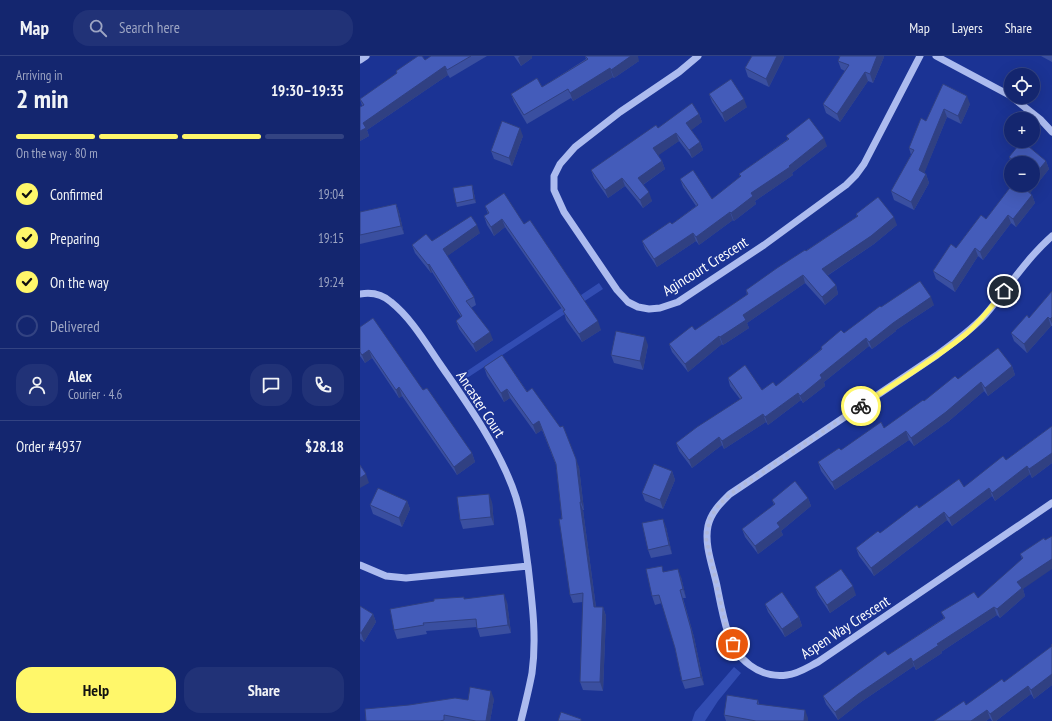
<!DOCTYPE html>
<meta charset="utf-8">
<style>
:root{--surface:#14266f;--page:#213277;--text:#f1f3f6;--muted:#9da5c3;--line:#334382;--accent:#fff76a}
body{margin:0;font-family:"PT Sans Narrow",sans-serif;background:var(--page);color:var(--text);height:100vh;display:flex;flex-direction:column;font-size:15px;white-space:nowrap}
*{box-sizing:border-box;margin:0}
p{font-size:13px;color:var(--muted)}
.icon{flex:none;width:22px;height:22px;fill:none;stroke:currentColor;stroke-width:2;stroke-linecap:round;stroke-linejoin:round}
.map{position:relative;flex:1;overflow:hidden}
.panel{display:flex;flex-direction:column;background:var(--surface);width:360px}
.panel>*{flex:none}
.buttons{position:absolute;left:644px;top:12px;display:grid;gap:8px}
.buttons a{display:grid;place-items:center;width:36px;height:36px;border-radius:50%;background:var(--surface);box-shadow:0 4px 16px #0002,0 0 0 1px var(--line);font-size:20px}
.pin{position:absolute;display:grid;place-items:center;width:34px;height:34px;color:#fff;margin:-17px;border:2px solid #fff;border-radius:50%;box-shadow:0 1px 4px #0007}
.courier{position:absolute;display:grid;place-items:center;width:40px;height:40px;margin:-20px;border:3px solid #fff76a;border-radius:50%;background:#fff;color:#222;box-shadow:0 1px 5px #0007}
.headline em{font-style:normal;font-weight:700}
.headline div{display:flex;flex-direction:column-reverse}
.headline{display:flex;align-items:center;justify-content:space-between;height:68px;padding:0 16px}
h1{font-size:26px;font-weight:700;line-height:30px}
.bar{display:grid;grid-template-columns:repeat(4,1fr);gap:6px 4px;align-content:center;height:48px;padding:0 16px}
.bar i{height:5px;border-radius:3px;background:var(--line)}
.bar .current{background:var(--accent)}
.bar p{grid-column:span 4}
.line{display:flex;align-items:center;gap:10px;padding:0 16px;border-top:1px solid var(--line)}
.line div{flex:1}
.round{display:grid;place-items:center;flex:none;width:42px;height:42px;border-radius:16px;background:var(--page)}
ol{padding:0 16px;list-style:none}
li{display:flex;align-items:center;gap:12px;height:44px}
li p{margin-inline-start:auto}
li .icon{padding:4px;border-radius:50%;background:var(--accent);color:#111;stroke-width:4}
li:last-child{color:var(--muted)}
li i{width:22px;height:22px;border:2px solid var(--line);border-radius:50%}
.button{display:flex;gap:8px;margin-top:auto;padding:8px 16px}
.button a{flex:1;height:46px;border-radius:16px;background:var(--accent);color:#111;font-size:16px;font-weight:700;line-height:46px;text-align:center}
.button a+a{background:var(--page);color:var(--text)}
header{display:flex;align-items:center;gap:24px;box-sizing:border-box;height:56px;padding:0 20px;background:var(--surface);border-bottom:1px solid var(--line)}
header strong{font-size:19px}
nav{display:flex;gap:22px;margin-inline-start:auto;font-size:14px}
.search{width:280px;height:36px;background:var(--page);display:flex;align-items:center;gap:10px;box-sizing:border-box;padding:0 14px;border-radius:16px;color:var(--muted);font-size:15px}
main{display:flex;flex:1;min-height:0}
.map>svg:first-child{display:block}
.green{fill:#324db3}
.lines{fill:none;stroke-linecap:round;stroke-linejoin:round}
.minor{stroke:#acbbef;stroke-width:7}
.wall{fill:#3a4fa0}
.shaded-wall{fill:#304082}
.building{fill:#445cba;stroke:#304082}
.done{stroke:#afb8da;stroke-width:4;stroke-dasharray:0 7.2}
.route{stroke:#fff76a;stroke-width:5}
.labels{text-anchor:middle;dominant-baseline:central;stroke-width:3;stroke-linejoin:round;paint-order:stroke}
.street-label{font-size:15px;fill:#fff;stroke:#1b3394}
</style>
<header>
<strong>Map</strong>
<div class="search"><svg class="icon" aria-label="search" viewBox="0 0 24 24"><circle cx="10" cy="10" r="6"/><path d="M15 15l6 6"/></svg>Search here</div>
<nav><a>Map</a><a>Layers</a><a>Share</a></nav>
</header>
<main>
<section class="panel">
<div class="headline"><div><h1>2 min</h1><p>Arriving in</p></div><em>19:30–19:35</em></div>
<div class="bar"><i class="current"></i><i class="current"></i><i class="current"></i><i></i><p>On the way · 80 m</p></div>
<ol>
<li><svg class="icon" aria-label="check" viewBox="0 0 24 24"><path d="M5 12l5 5 9-10"/></svg>Confirmed<p>19:04</p></li>
<li><svg class="icon" aria-label="check" viewBox="0 0 24 24"><path d="M5 12l5 5 9-10"/></svg>Preparing<p>19:15</p></li>
<li><svg class="icon" aria-label="check" viewBox="0 0 24 24"><path d="M5 12l5 5 9-10"/></svg>On the way<p>19:24</p></li>
<li><i></i>Delivered</li>
</ol>
<div class="line" style="height:72px"><a class="round"><svg class="icon" aria-label="person" viewBox="0 0 24 24"><circle cx="12" cy="8" r="4"/><path d="M4 21q1-7 8-7t8 7"/></svg></a><div><b>Alex</b><p>Courier · 4.6</p></div><a class="round"><svg class="icon" aria-label="chat" viewBox="0 0 24 24"><path d="M4 5h16v11H9l-5 4z"/></svg></a><a class="round"><svg class="icon" aria-label="phone" viewBox="0 0 24 24"><path d="M5 4h4l2 5-3 2q2 4 5 5l2-3 5 2v4C11 20 4 13 5 4z"/></svg></a></div>
<div class="line" style="height:52px"><div>Order #4937</div><b>$28.18</b></div>
<div class="button"><a>Help</a><a>Share</a></div>
</section>
<div class="map">
<svg width="692" height="665" viewBox="0 0 692 665">
<rect width="100%" height="100%" fill="#1b3394"/>
<path class="green" d="M239,227L243,233L104,324L101,319Z
M374,611L381,617L358,645L345,665H332L335,656Z"/>
<g class="lines">
<path class="minor" d="M338,0L319,16L260,56L215,91L200,108L194,120V134L204,156L257,234L268,246L278,251L289,253L300,252L318,246L404,189L486,129L496,119L504,108L560,0
M576,0L651,40
M0,4L6,0
M652,41L681,64L692,76
M692,180C666,203 648,232 626,258C612,274 594,286 577,299L370,438C361,447 351,456 348,470C344,489 353,511 357,530C360,545 363,562 368,577C375,603 400,623 427,619C438,618 448,611 458,606L692,447
M0,238C11,236 22,238 31,246C51,262 65,286 80,308C106,346 135,386 152,430C162,455 164,482 168,510L46,522L26,520L0,509
M161,665C165,649 169,633 172,617C177,581 172,545 168,510"/>
</g>
<path class="wall" d="M71,0H127L90,22L88,19L7,74L9,80L0,85L2,50L0,43L36,18V15L65,4Z
M154,0H172V2L161,10Z
M225,0L279,5L254,22L253,21L213,45L211,42L167,68L154,46L151,38L182,31L226,3Z
M392,0H423L424,1L409,31L388,21L385,12Z
M480,0H523L524,1L513,27L508,25L480,66L466,57L463,48L485,15L481,13L478,5Z
M681,0H692V6Z
M583,28L610,48L601,68L587,61L564,117L566,118L569,127L554,154L534,144L531,135L551,99L549,92L566,65Z
M349,38L387,51L365,66L352,46Z
M339,58L342,66L331,74L340,86L343,94L332,102L319,85L298,99L302,105L305,113L283,129L292,145L283,152L265,130L248,142L234,122L231,114L298,72Z
M163,80L152,110L134,103L131,95Z
M426,80L467,90L432,117L433,119L395,145L396,148L374,165L373,164L339,189L336,185L297,211L285,193L282,185L312,168L336,150L323,131L320,123L352,143L380,121L379,118L428,83Z
M662,85L686,105L689,113L670,137L672,139L675,147L656,171L651,167L623,204L618,200L595,236L576,223L573,215L591,188L596,192L621,159L626,163L652,129H673V107H651L649,101Z
M112,129L113,133L116,147L97,151L96,147Z
M36,148L39,156L44,178L0,188V156Z
M125,150L164,168L241,274L222,286L206,264L204,256L145,171L134,180L127,169L124,160L128,158Z
M496,158L537,169L514,188L467,220L476,229L478,238L465,249L445,227L387,267L389,272L363,289L362,288L328,316L312,296L309,288L335,274L387,239L386,234L497,161Z
M120,177L87,200L114,241L116,249L111,252L133,284L116,296L99,273L96,265L101,261L72,216L71,217L55,197L52,189Z
M692,235V270H691L667,297L654,285L651,277L669,262Z
M574,249L536,274V275L512,293L509,290L464,326L465,330L443,347L441,344L408,369L406,366L364,393L362,389L332,412L319,395L316,387L380,343L370,330L368,322L402,334L416,330L461,293V291L484,277L521,251Z
M0,271L63,334L112,397L115,406L97,419L42,340L39,342L12,302L5,307L0,300Z
M288,289L283,314L254,307L251,299Z
M142,299L219,411L224,454H223L236,551H243L246,560L243,635L223,634L220,626L223,546L213,547L210,539L196,409L182,374L176,378L150,342L144,346L127,320L124,311Z
M652,310L655,319L628,340L624,335L589,365L554,390L549,384L475,434L461,415L458,406L524,372L598,323Z
M692,370V407L672,422L670,418L635,445L632,440L592,470L587,464L514,520L499,500L496,492L520,477L559,452L604,431L646,404Z
M312,415L315,424L303,453L285,445L282,437Z
M448,442L451,450L421,475L423,479L398,498L385,481L382,473L414,449L412,444Z
M47,445L50,453L42,471L13,458L10,449Z
M132,446L134,469L103,473L100,464Z
M306,471L312,498L291,502L288,494Z
M684,482L663,533L665,540L640,562L637,559L581,596L582,597L556,614L554,610L501,646L478,664L466,648L463,640L528,599L584,562L581,556L618,542L662,503L660,498Z
M304,516L321,521L326,542H323L334,581L344,629L325,633L322,625L315,592L302,547L295,549L292,540Z
M455,531L496,539L470,557L458,539Z
M105,543L147,546L151,577L120,581L117,571L66,575L67,578L37,583L34,574Z
M405,548L439,561L442,570L425,581L408,556Z
M0,550L13,558L16,566L4,586L0,583Z
M692,588V629L674,643L671,638L636,665H632L630,662L626,665H574L606,649L644,626L691,591V589Z
M134,643L130,665H6L108,644Z
M398,644L399,648L448,662V665H366L364,659Z"/>
<path class="shaded-wall" d="M160,0H172V2L161,10L158,2Z
M271,0H278L279,5L254,22L251,14Z
M417,0H423L424,1L409,31L406,23Z
M517,0H523L524,1L513,27L510,18Z
M85,10L88,19L7,74L9,80L0,85V75L3,67Z
M250,12L253,21L213,45L210,37Z
M505,16L508,25L480,66L477,58Z
M607,40L610,48L601,68L598,60Z
M384,43L387,51L365,66L362,57Z
M584,53L587,61L562,123L559,114Z
M339,58L342,66L329,76L326,67Z
M160,72L163,80L152,110L149,102Z
M316,77L319,85L296,101L293,92Z
M464,82L467,90L432,117L433,119L395,145L396,148L374,165L371,157L391,137L429,110Z
M340,86L343,94L332,102L329,94Z
M302,105L305,113L281,130L278,122Z
M686,105L689,113L667,141L664,132L666,129H673V121Z
M566,118L569,127L554,154L551,146Z
M262,122L265,130L248,142L245,134Z
M112,129L113,133L116,147L114,143Z
M289,136L292,145L283,152L280,144Z
M672,139L675,147L656,171L653,163Z
M36,148L39,156L44,178L41,170Z
M370,156L373,164L339,189L336,181Z
M648,159L651,167L623,204L620,196Z
M534,161L537,169L514,188L465,221L462,213Z
M142,163L145,171L134,180L131,171Z
M117,169L120,177L86,201L83,193Z
M333,177L336,185L297,211L294,203Z
M615,192L618,200L595,236L592,227Z
M69,208L72,216L71,217L68,209Z
M443,219L445,227L387,267L389,272L363,289L360,281L383,259Z
M476,229L478,238L465,249L462,241Z
M571,241L574,249L536,274V275L512,293L509,286L533,267Z
M688,261L691,270L667,297L664,288Z
M692,261V268L690,263Z
M238,265L241,274L222,286L219,278Z
M130,276L133,284L116,296L113,288Z
M359,280L362,288L328,316L325,308Z
M285,281L288,289L283,314L280,305Z
M506,282L509,290L464,326L465,330L443,347L440,340L460,319Z
M9,294L12,302L5,307L2,299Z
M652,310L655,319L628,340L625,332Z
M621,326L624,335L589,365L554,390L551,382Z
M39,331L42,340L39,342L36,334Z
M147,333L150,342L144,346L141,337Z
M438,337L441,344L408,369L405,361Z
M403,358L406,366L364,393L362,385Z
M179,365L182,374L176,378L173,369Z
M546,375L549,384L475,434L472,426Z
M359,381L362,389L332,412L329,404Z
M112,397L115,406L97,419L94,411Z
M692,397V407L672,422L669,413Z
M216,403L219,411L224,454L221,446Z
M667,410L670,418L635,445L632,437Z
M312,415L315,424L303,453L300,444Z
M6,418L9,427L0,432V422Z
M629,432L632,440L592,470L589,462Z
M129,438L132,446L134,469L131,461Z
M448,442L451,450L421,475L423,479L398,498L395,490L417,467Z
M47,445L50,453L42,471L39,462Z
M220,446L223,454L237,559L234,551Z
M584,456L587,464L514,520L511,512Z
M303,463L306,471L312,498L309,489Z
M692,503V513L663,533L665,540L640,562L637,553L657,526Z
M318,513L321,521L326,542L323,533Z
M493,530L496,539L470,557L467,549Z
M320,534L334,581L344,629L341,621Z
M144,538L147,546L151,577L148,569Z
M243,551L246,560L243,635L240,626Z
M634,551L637,559L581,596L582,597L556,614L553,606L577,588Z
M13,558L16,566L4,586L1,577Z
M439,561L442,570L425,581L422,573Z
M551,602L554,610L501,646L478,664L475,656L498,638Z
M692,618V629L674,643L671,634Z
M668,630L671,638L636,665H633L630,658Z
M131,635L134,643L130,665H126Z
M445,654L448,662V665H444Z
M627,654L630,662L626,665H611Z"/>
<path class="building" d="M58,0H62L65,4L71,0H111L87,14L85,10L3,67L6,72L0,75V51L4,49L0,43L37,17L36,15Z
M225,0H271L251,14L250,12L210,37L208,33L164,59L151,38L177,22L182,31L228,3Z
M392,0H417L406,23L385,12Z
M480,0H517L510,18L505,16L477,58L463,48L489,9L478,5Z
M371,23L384,43L362,57L349,38Z
M583,28L607,40L598,60L584,53L559,114L566,118L551,146L531,135L554,94L549,92L561,62L566,65Z
M332,47L339,58L326,67L340,86L329,94L316,77L293,92L302,105L278,122L289,136L280,144L262,122L245,134L231,114L296,69L298,72Z
M449,62L464,82L429,110L430,111L391,137L393,140L371,157L370,156L336,181L333,177L294,203L282,185L310,166L312,168L338,149L320,123L333,114L352,143L381,120L379,118L429,83L426,80Z
M142,65L160,72L149,102L131,95Z
M662,85L686,105L673,121V107H657L649,101Z
M112,129L114,143L96,147L93,132Z
M652,129H666L664,132L672,139L653,163L648,159L620,196L615,192L592,227L573,215L591,188L596,192L621,159L626,163Z
M144,137L164,168L170,164L238,265L219,278L203,255L205,254L142,163L131,171L124,160L129,157L125,150Z
M518,141L534,161L511,180L462,213L476,229L462,241L443,219L383,259L386,264L360,281L359,280L325,308L309,288L332,270L335,274L388,238L386,234L417,212L445,194L446,195L498,160L496,158Z
M36,148L41,170L0,179V156Z
M111,160L117,169L83,193L114,241L106,245L130,276L113,288L96,265L102,260L69,208L68,209L52,189L66,178L72,185Z
M560,225L571,241L533,267L509,286L506,282L460,319L462,322L440,340L438,337L405,361L403,358L362,385L359,381L329,404L316,387L337,371L382,342L368,322L385,309L402,334L413,326L416,330L462,293L461,291L481,274L484,277L520,250L521,251Z
M692,235V261L690,263L688,261L664,288L651,277L667,259L669,262Z
M13,262L63,334L67,332L112,397L94,411L39,331L36,334L9,294L2,299L0,296V271Z
M256,275L285,281L280,305L251,299Z
M638,292L652,310L625,332L621,326L586,356L551,382L546,375L472,426L458,406L479,392L481,394L521,366L524,372L563,344L564,345L595,320L598,323Z
M142,299L167,336L172,332L200,371L203,370L216,403L221,446H220L234,551H243L240,626H220L223,537L210,539L199,463H202L196,408L179,365L173,369L147,333L141,337L124,311Z
M692,370V397L669,413L667,410L632,437L629,432L589,462L584,456L511,512L496,492L518,475L520,477L557,449L559,452L599,423L604,431L643,400L646,404Z
M294,408L312,415L300,444L282,437Z
M0,409L6,418L0,422Z
M435,425L448,442L417,467L420,471L395,490L382,473L415,448L412,444Z
M18,432L47,445L39,462L10,449Z
M129,438L131,461L100,464L97,441Z
M303,463L309,489L288,494L282,467Z
M692,480V503L657,526L662,532L637,553L634,551L577,588L579,589L553,606L551,602L498,638L475,656L463,640L525,595L528,599L585,562L581,556L614,536L618,542L663,502L660,498L684,482L685,484Z
M302,510L303,516L318,513L323,533L320,534L331,573L341,621L322,625L315,592L299,539L292,540L286,513Z
M481,513L493,530L467,549L455,531Z
M422,536L439,561L422,573L405,548Z
M144,538L148,569L117,573L116,563L63,567L64,569L34,574L30,553L74,545V543L104,541V543Z
M0,550L13,558L1,577H0Z
M692,588V618L671,634L668,630L630,658L627,654L611,665H574L604,645L606,649L642,623L644,626L692,590L691,589Z
M110,631L131,635L126,665H116L84,659V664L80,665H6L5,653L49,649L95,642L108,644Z
M367,639L398,644L397,648L445,654L444,665H396L364,659Z
M201,656L221,663V665H198Z"/>
<g class="lines">
<path class="done" d="M373,588L368,579L346,482L350,462L359,449L370,438L501,350"/>
<path class="route" d="M501,350C535,327 576,303 607,277C621,265 632,250 644,235"/>
</g>
<g class="labels">
<g class="street-label">
<text transform="translate(345 210) rotate(-32)">Agincourt Crescent</text>
<text transform="translate(121 348) rotate(57)">Ancaster Court</text>
<text transform="translate(485 571) rotate(-33)">Aspen Way Crescent</text>
</g>
</g>
</svg>
<div class="buttons">
<a><svg class="icon" aria-label="locate" viewBox="0 0 24 24"><circle cx="12" cy="12" r="6"/><path d="M12 2v4M12 18v4M2 12h4M18 12h4"/></svg></a>
<a>+</a>
<a>−</a>
</div>
<div class="pin" style="left:373px;top:588px;background:#ea580c"><svg class="icon" aria-label="bag" viewBox="0 0 24 24"><path d="M5 8h14l-1 12H6zM9 8a3 3 0 0 1 6 0"/></svg></div>
<div class="pin" style="left:644px;top:235px;background:#1f2937"><svg class="icon" aria-label="home" viewBox="0 0 24 24"><path d="M3 11l9-7 9 7M6 9v11h12V9"/></svg></div>
<div class="courier" style="left:501px;top:350px"><svg class="icon" aria-label="bike" viewBox="0 0 24 24"><circle cx="6" cy="16" r="4"/><circle cx="18" cy="16" r="4"/><path d="M6 16l4-8h5l3 8M10 8l3 8H6M13 5h3"/></svg></div>
</div>
</main>
